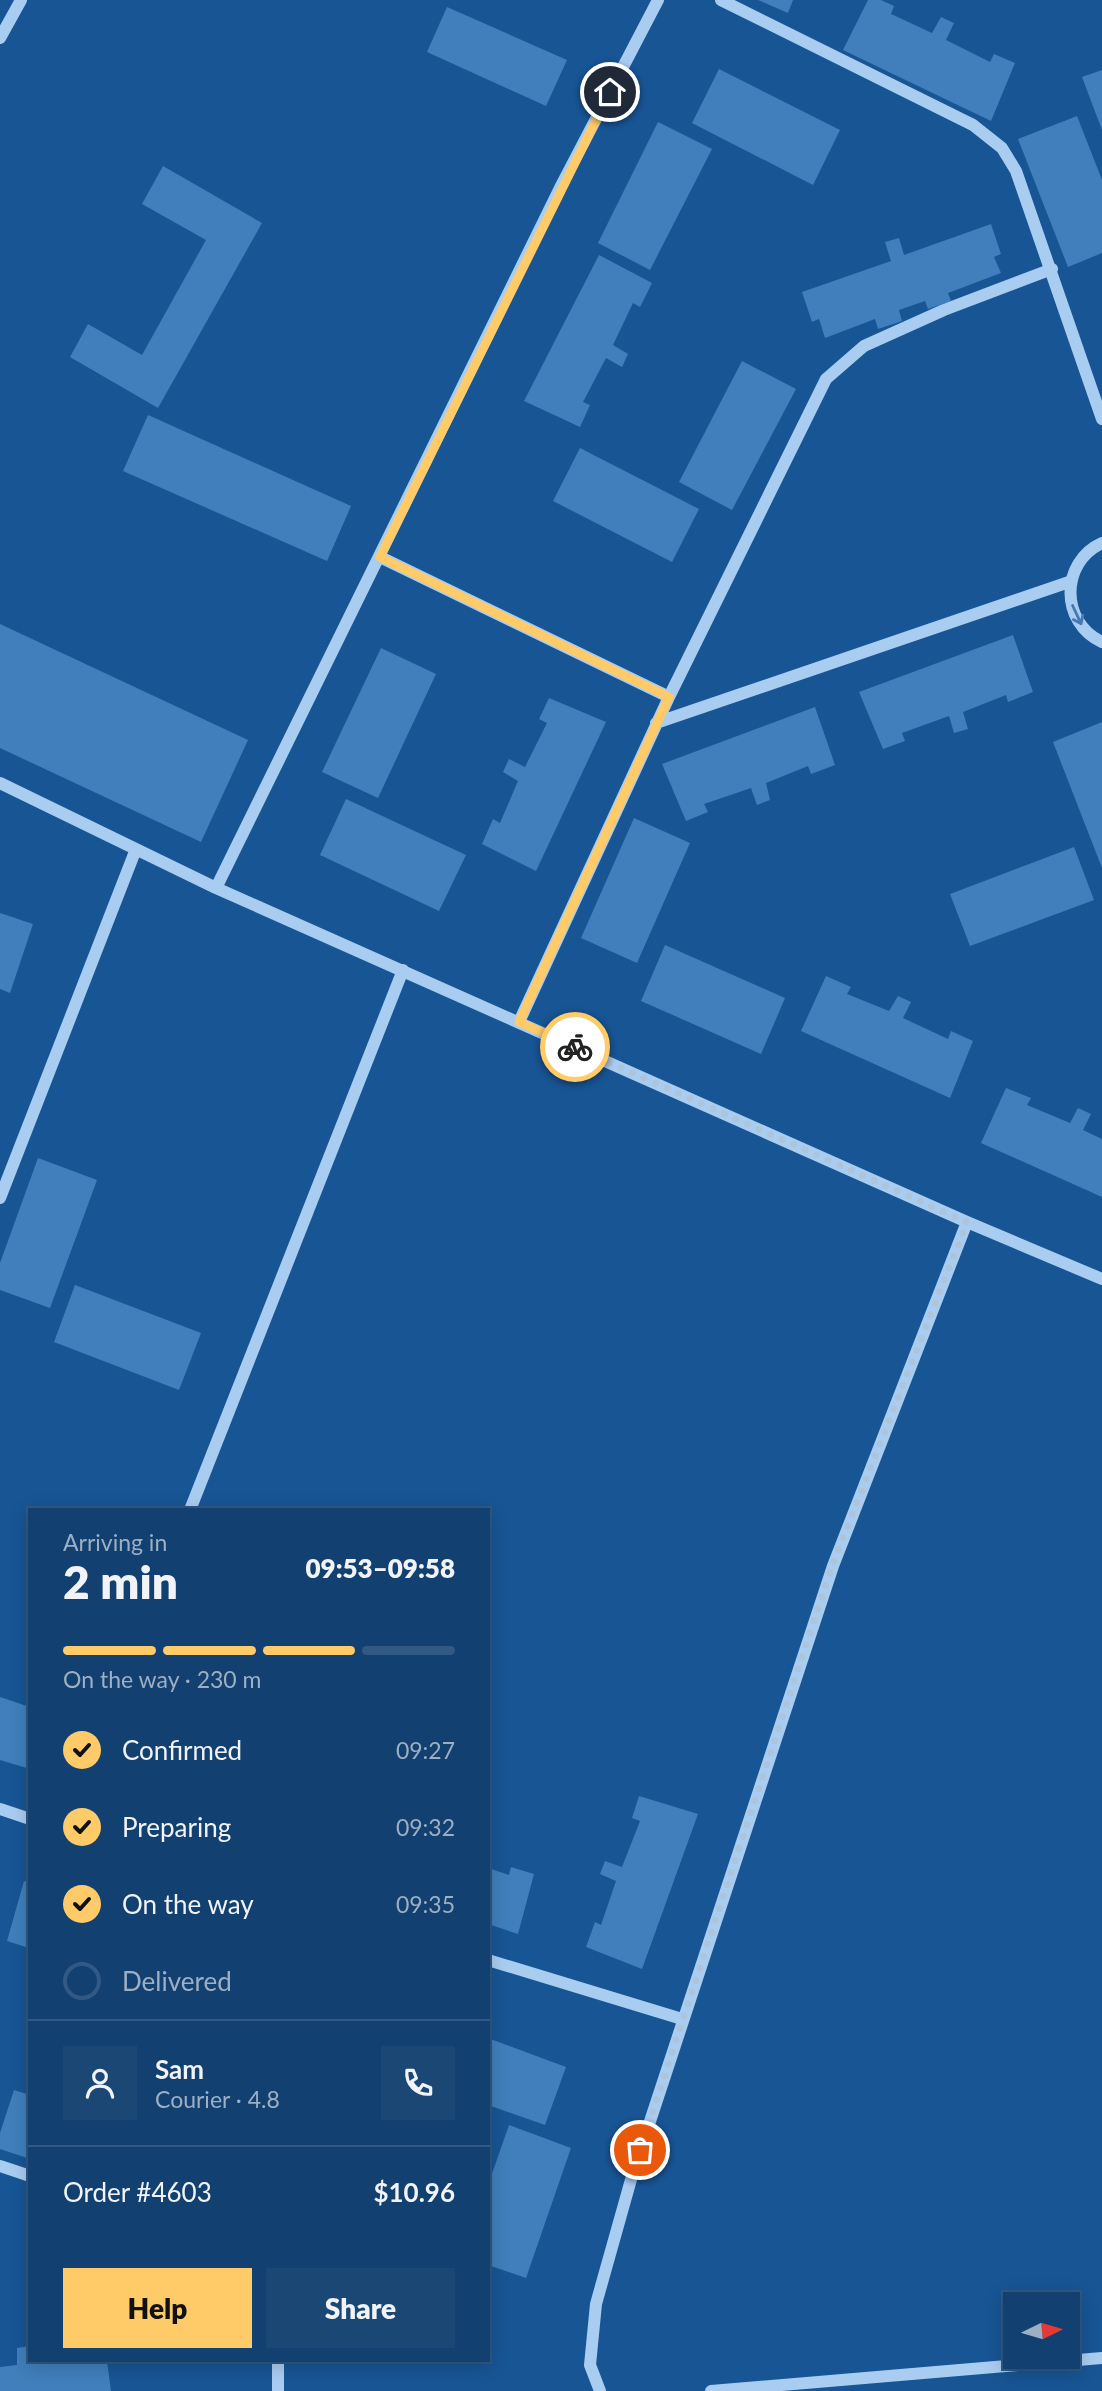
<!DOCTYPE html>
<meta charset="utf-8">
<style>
:root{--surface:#124070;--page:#1b4775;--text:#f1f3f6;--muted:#9cafc3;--line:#315983;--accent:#ffcb68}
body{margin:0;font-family:Lato,sans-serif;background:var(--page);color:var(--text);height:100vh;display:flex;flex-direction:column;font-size:26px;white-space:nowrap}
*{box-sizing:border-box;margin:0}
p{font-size:23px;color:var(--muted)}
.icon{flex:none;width:38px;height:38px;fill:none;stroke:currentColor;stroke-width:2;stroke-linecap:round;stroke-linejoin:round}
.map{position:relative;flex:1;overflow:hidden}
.panel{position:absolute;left:28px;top:1508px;width:462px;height:854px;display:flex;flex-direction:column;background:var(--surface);border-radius:0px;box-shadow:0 4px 18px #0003,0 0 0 2px var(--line)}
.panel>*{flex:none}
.needle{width:46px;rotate:85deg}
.tools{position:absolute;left:1003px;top:2292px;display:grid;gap:14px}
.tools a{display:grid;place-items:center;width:77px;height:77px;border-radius:0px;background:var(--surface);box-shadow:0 4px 18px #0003,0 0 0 2px var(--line);font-size:35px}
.pin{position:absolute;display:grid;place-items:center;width:60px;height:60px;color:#fff;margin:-30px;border:4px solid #fff;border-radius:50%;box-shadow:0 2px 7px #0007}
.courier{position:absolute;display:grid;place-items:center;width:70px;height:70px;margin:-35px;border:5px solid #ffcb68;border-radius:50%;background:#fff;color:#222;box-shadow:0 2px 9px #0007}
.head em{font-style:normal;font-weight:800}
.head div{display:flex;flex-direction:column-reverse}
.head{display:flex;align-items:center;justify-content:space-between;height:119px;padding:0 35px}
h1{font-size:46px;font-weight:800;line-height:52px}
.bar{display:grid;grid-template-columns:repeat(4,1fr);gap:10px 7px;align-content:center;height:84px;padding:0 35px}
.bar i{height:9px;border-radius:5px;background:var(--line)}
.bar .on{background:var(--accent)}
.bar p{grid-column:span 4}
.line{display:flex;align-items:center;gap:18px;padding:0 35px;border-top:2px solid var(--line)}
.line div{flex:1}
.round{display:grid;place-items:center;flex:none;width:74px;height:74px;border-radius:0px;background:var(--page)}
ol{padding:0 35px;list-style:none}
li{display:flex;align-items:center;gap:21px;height:77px}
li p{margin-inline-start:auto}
li .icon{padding:7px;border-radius:50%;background:var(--accent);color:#111;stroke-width:4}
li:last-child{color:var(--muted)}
li i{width:38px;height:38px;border:4px solid var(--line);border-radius:50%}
.cta{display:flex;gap:14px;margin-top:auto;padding:14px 35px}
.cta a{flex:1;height:80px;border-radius:0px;background:var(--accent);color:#111;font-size:28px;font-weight:800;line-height:80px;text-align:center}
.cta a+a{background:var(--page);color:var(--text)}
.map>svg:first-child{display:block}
.building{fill:#407fbc}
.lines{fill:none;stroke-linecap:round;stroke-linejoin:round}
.minor{stroke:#a9cdf1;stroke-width:12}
.oneway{stroke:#4479b1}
.done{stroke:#aec4da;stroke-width:7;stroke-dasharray:0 12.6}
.route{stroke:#ffcb68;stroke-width:9}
</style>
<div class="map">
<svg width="1102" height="2391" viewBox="0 0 1102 2391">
<rect width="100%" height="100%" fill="#185595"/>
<path class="building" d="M758,0H793L788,13Z
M868,0H881L894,6L891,14L932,33L941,17L954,23L946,40L990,62L994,54L1015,63L991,121L843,50Z
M447,7L567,60L546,106L427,52Z
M719,69L840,130L813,185L692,123Z
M1102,70V130L1082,77Z
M1077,116L1102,180V253L1068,267L1018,139Z
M658,122L712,149L650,270L598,243Z
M163,166L262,223L158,408L70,357L88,324L142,355L206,240L142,204Z
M991,224L1001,254L994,257L1001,273L948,293L951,301L928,309L925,301L899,310L902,321L878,329L875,319L825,338L819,319L812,322L802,292L891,261L885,242L899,238L904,255Z
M599,255L652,283L640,307L633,303L613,345L628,354L622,367L606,358L583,402L590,405L580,427L524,401Z
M742,361L796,389L732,510L679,482Z
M148,415L351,506L327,561L123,471Z
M580,448L699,509L672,562L553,501Z
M0,624L248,740L201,842L0,748Z
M1013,635L1033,692L1008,702L1006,695L963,712L968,729L954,733L949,716L902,733L905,741L883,749L859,692Z
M381,648L436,674L378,798L322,772Z
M549,698L606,722L536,871L482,844L493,819L500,823L518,781L503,772L509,759L525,767L547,723L539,719Z
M815,707L835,765L811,774L808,766L766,783L770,800L757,805L751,788L704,804L708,812L686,821L662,764Z
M1102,722V868L1053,742Z
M346,799L466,855L439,911L320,855Z
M634,818L690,843L637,963L581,938Z
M1074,847L1094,900L970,946L950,894Z
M0,913L33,924L10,993L0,989Z
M665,945L785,998L761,1054L641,1001Z
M826,976L851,987L847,994L889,1011L898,996L911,1002L903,1018L948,1039L951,1031L973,1041L950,1098L801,1031Z
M1006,1088L1031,1098L1027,1105L1070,1123L1078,1108L1091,1114L1083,1130L1102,1139V1197L981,1143Z
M38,1158L97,1180L50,1308L0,1290V1263Z
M75,1285L201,1333L179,1390L54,1342Z
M0,1697L30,1707V1769L0,1760Z
M639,1796L698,1814L642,1969L586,1947L595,1922L601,1925L616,1881L600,1874L605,1861L622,1867L640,1821L632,1818Z
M511,1867L534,1874L518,1934L488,1924V1868L509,1875Z
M24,1881L30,1883L29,1948L7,1941Z
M488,2038L566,2067L545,2125L488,2105Z
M14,2090L30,2095V2159L0,2149V2133Z
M509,2125L571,2148L526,2278L488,2265V2185Z
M30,2346L32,2364L107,2361L111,2391H0V2367L17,2365V2348Z"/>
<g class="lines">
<path class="minor" d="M721,0L973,125L1002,148L1016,171L1102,419
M0,38L21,0
M1102,543C1060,562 1060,623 1102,642
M380,557L669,697
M656,723L1069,582
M0,783L216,888L967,1222L1102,1279
M216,888L562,184L658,0
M519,1022L669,697L826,379L864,346L944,310L1052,269
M0,1198L136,849
M190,1510L403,970
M0,1809L30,1819
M488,1960L682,2019
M0,2166L30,2176
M278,2391V2361
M600,2391L590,2365L596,2304L632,2176L833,1566L967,1222
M711,2391L1102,2358"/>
</g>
<defs><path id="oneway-shaft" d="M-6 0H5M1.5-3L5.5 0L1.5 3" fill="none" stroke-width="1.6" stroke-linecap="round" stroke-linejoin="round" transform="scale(1.75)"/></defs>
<use class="oneway" href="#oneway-shaft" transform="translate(1077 615) rotate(65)"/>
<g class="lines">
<path class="done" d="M575,1047L967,1222L832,1566L640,2150"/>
<path class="route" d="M575,1047L519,1022L669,697L380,557L610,92"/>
</g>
</svg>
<div class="tools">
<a><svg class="needle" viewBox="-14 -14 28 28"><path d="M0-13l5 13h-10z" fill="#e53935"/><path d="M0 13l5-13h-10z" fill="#9cafc3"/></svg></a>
</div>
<div class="pin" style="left:640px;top:2150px;background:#ea580c"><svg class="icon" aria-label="bag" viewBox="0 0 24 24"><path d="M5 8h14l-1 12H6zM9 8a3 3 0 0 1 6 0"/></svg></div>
<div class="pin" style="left:610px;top:92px;background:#1f2937"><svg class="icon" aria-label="home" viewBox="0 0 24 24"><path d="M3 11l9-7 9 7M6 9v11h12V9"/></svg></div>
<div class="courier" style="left:575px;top:1047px"><svg class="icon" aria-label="bike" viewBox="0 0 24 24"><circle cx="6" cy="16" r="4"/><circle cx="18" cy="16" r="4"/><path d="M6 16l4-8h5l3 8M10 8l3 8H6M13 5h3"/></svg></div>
<section class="panel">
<div class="head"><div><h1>2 min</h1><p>Arriving in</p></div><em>09:53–09:58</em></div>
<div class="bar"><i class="on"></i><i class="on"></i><i class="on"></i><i></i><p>On the way · 230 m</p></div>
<ol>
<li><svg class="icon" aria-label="check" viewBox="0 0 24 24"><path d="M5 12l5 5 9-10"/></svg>Confirmed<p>09:27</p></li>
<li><svg class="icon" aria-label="check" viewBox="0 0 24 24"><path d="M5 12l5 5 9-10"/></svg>Preparing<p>09:32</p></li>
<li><svg class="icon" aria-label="check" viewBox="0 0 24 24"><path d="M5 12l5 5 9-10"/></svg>On the way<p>09:35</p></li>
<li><i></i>Delivered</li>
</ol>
<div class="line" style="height:126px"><a class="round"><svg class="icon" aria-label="person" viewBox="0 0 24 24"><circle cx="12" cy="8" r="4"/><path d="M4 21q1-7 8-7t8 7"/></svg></a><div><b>Sam</b><p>Courier · 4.8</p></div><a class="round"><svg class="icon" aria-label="phone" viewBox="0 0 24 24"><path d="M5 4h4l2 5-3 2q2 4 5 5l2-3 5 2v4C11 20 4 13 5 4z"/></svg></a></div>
<div class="line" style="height:91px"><div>Order #4603</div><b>$10.96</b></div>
<div class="cta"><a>Help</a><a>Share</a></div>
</section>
</div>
